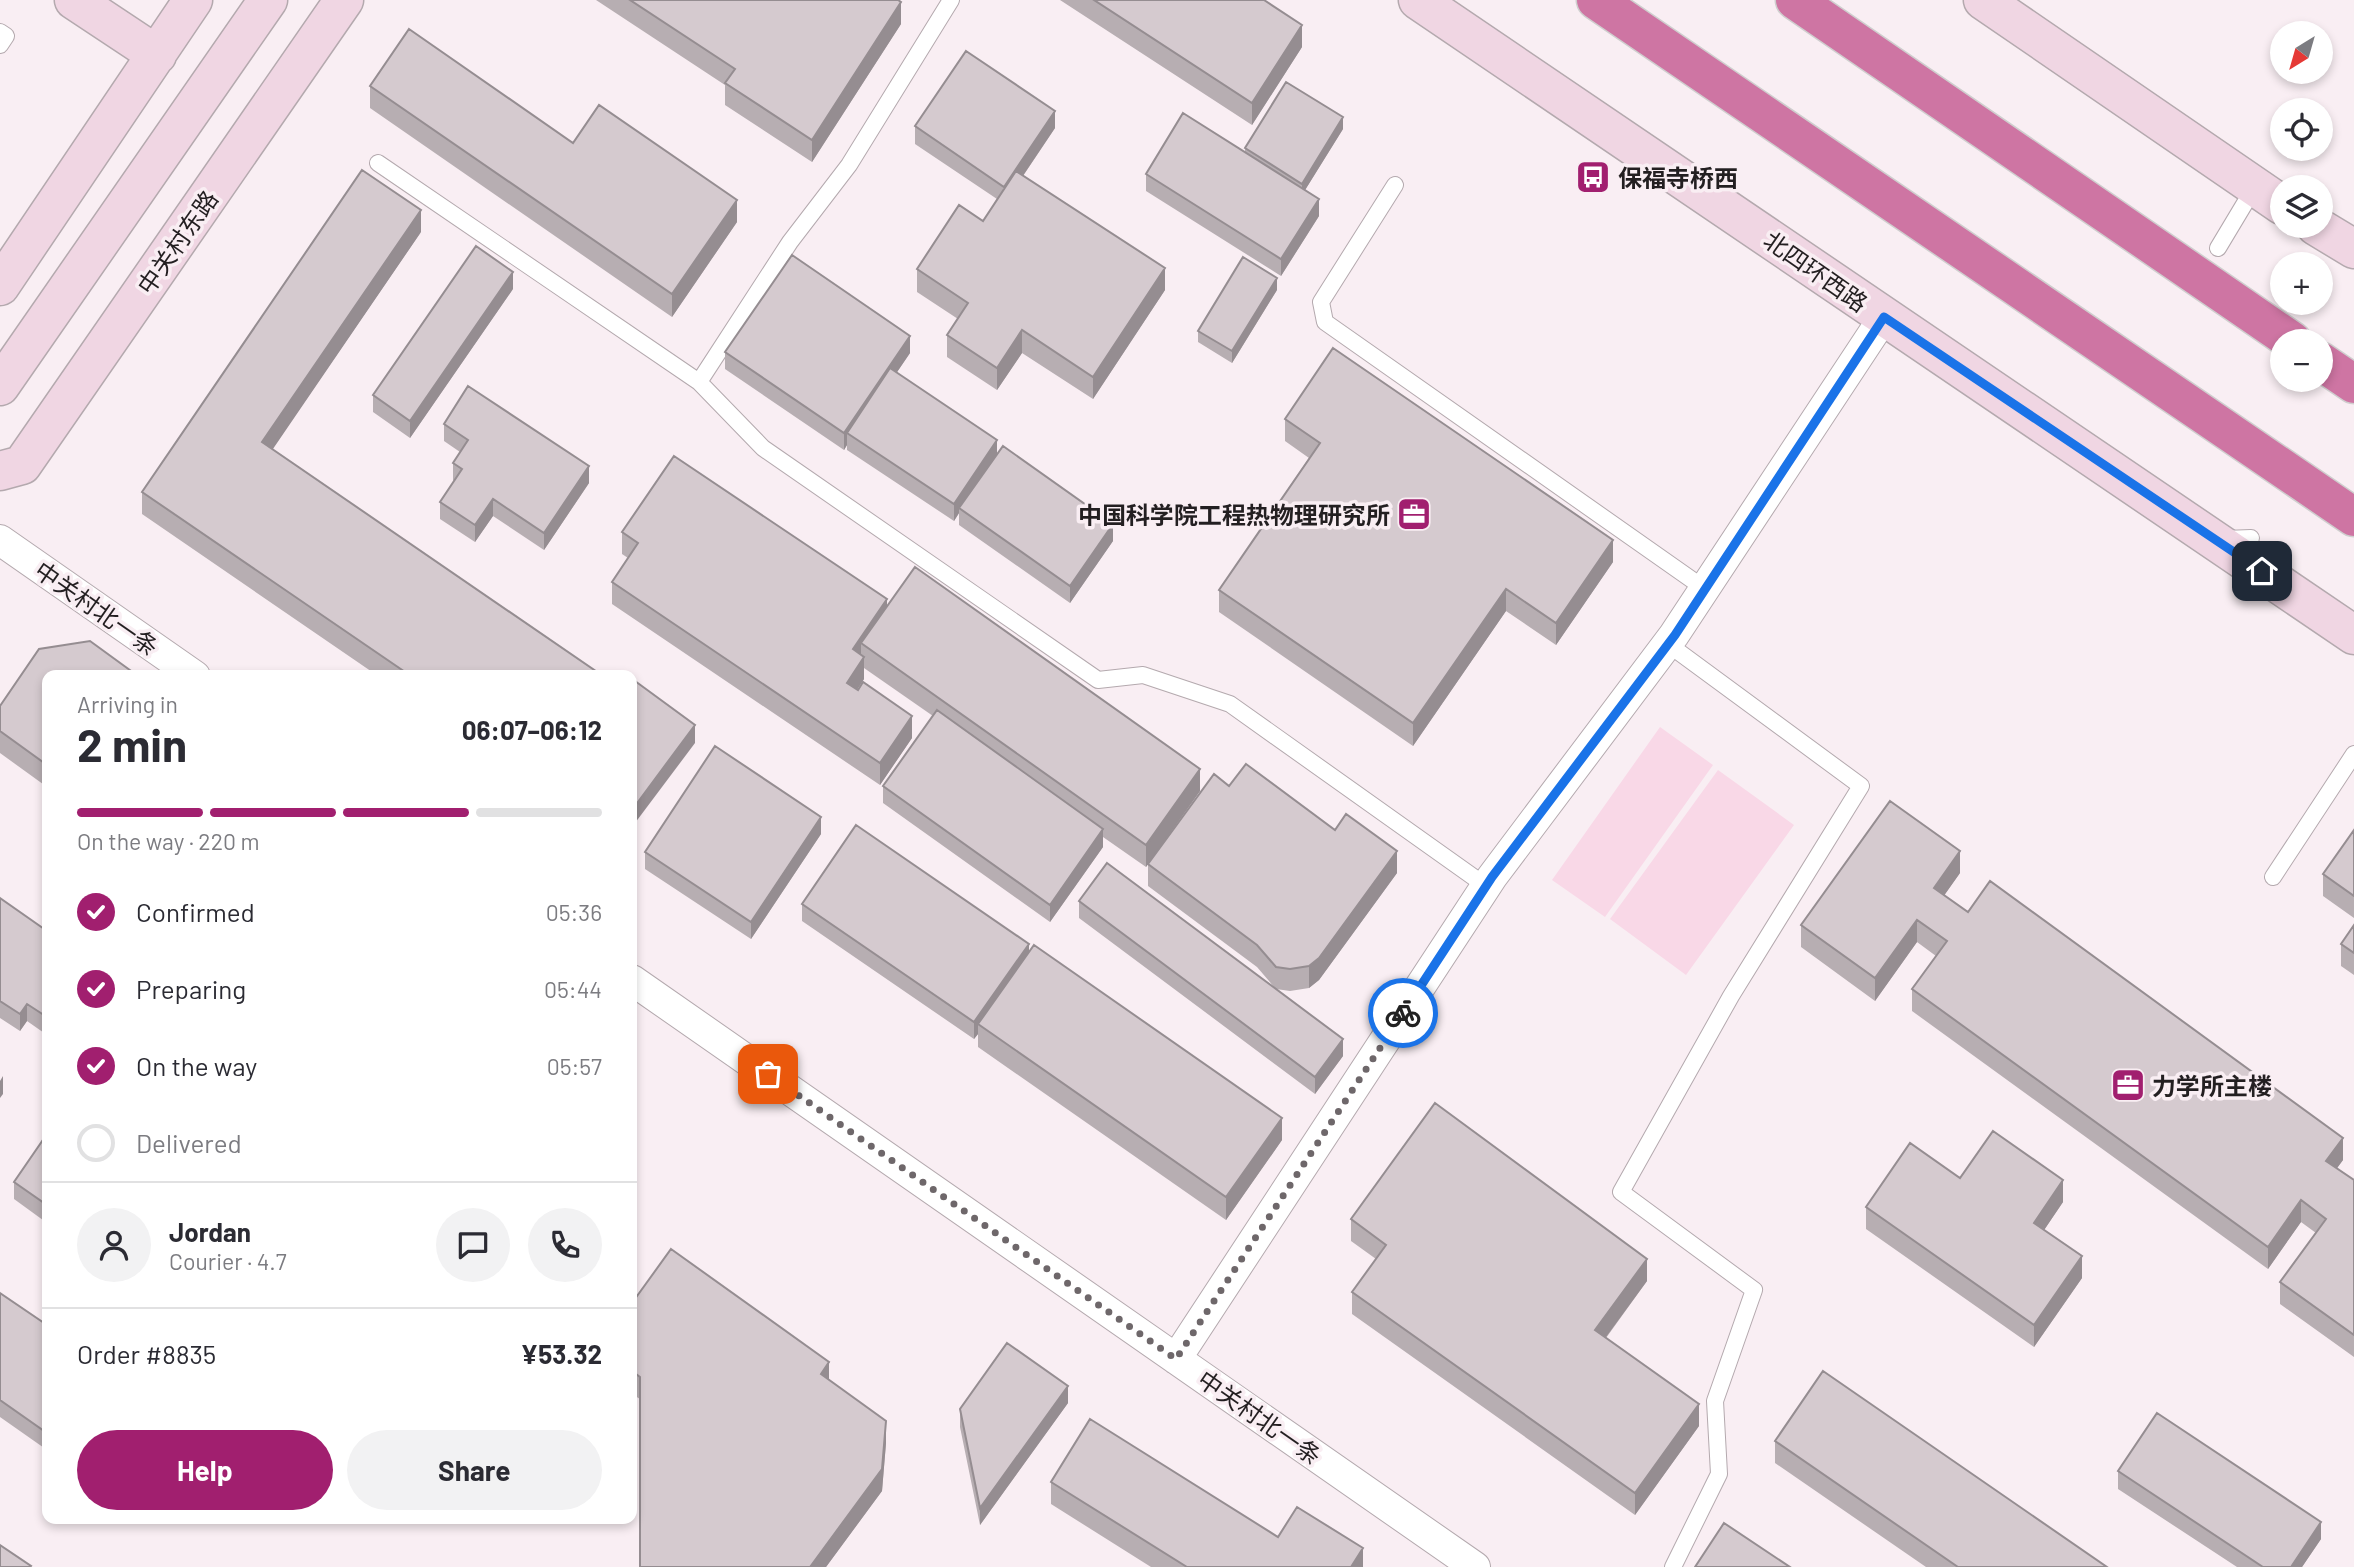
<!DOCTYPE html>
<html lang="en">
<head>
<meta charset="utf-8">
<style>
	:root { --surface:#fff; --page:#f2f2f3; --text:#2b2b33; --muted:#7c7c81; --line:#e1e1e2; --accent:#a11f6f }
	body { margin:0; font-family:Barlow,"Noto Sans SC",sans-serif; background:var(--page); color:var(--text); height:100vh; display:flex; flex-direction:column; font-size:26px; white-space:nowrap }
	* { box-sizing:border-box; margin:0 }
	p { font-size:23px; color:var(--muted) }
	.icon { flex:none; width:38px; height:38px; fill:none; stroke:currentColor; stroke-width:2; stroke-linecap:round; stroke-linejoin:round }
	.map { position:relative; flex:1; overflow:hidden }
	.side { position:absolute; left:42px; top:670px; width:595px; height:854px; display:flex; flex-direction:column; background:var(--surface); border-radius:14px; box-shadow:0 4px 10px #0003 }
	.side>* { flex:none }
	.needle { width:46px; rotate:217deg }
	.tools { position:absolute; left:2270px; top:21px; display:grid; gap:14px }
	.tools a { display:grid; place-items:center; width:63px; height:63px; border-radius:50%; background:var(--surface); box-shadow:0 4px 10px #0003; font-size:35px }
	.pin { position:absolute; display:grid; place-items:center; width:60px; height:60px; color:#fff; margin:-30px; border-radius:14px; box-shadow:0 4px 10px #0006 }
	.courier { position:absolute; display:grid; place-items:center; width:70px; height:70px; margin:-35px; border:5px solid #1a73e8; border-radius:50%; background:#fff; color:#222; box-shadow:0 2px 9px #0007 }
	.summary em { font-style:normal; font-weight:700 }
	.summary div { display:flex; flex-direction:column-reverse }
	.summary { display:flex; align-items:center; justify-content:space-between; height:119px; padding:0 35px }
	h1 { font-size:46px; font-weight:700; line-height:52px }
	.bar { display:grid; grid-template-columns:repeat(4,1fr); gap:10px 7px; align-content:center; height:84px; padding:0 35px }
	.bar i { height:9px; border-radius:5px; background:var(--line) }
	.bar .current { background:var(--accent) }
	.bar p { grid-column:span 4 }
	.line { display:flex; align-items:center; gap:18px; padding:0 35px; border-top:2px solid var(--line) }
	.line div { flex:1 }
	.round { display:grid; place-items:center; flex:none; width:74px; height:74px; border-radius:37px; background:var(--page) }
	ol { padding:0 35px; list-style:none }
	li { display:flex; align-items:center; gap:21px; height:77px }
	li p { margin-inline-start:auto }
	li .icon { padding:7px; border-radius:50%; background:var(--accent); color:#fff; stroke-width:4 }
	li:last-child { color:var(--muted) }
	li i { width:38px; height:38px; border:4px solid var(--line); border-radius:50% }
	.action { display:flex; gap:14px; margin-top:auto; padding:14px 35px }
	.action a { flex:1; height:80px; border-radius:42px; background:var(--accent); color:#fff; font-size:28px; font-weight:700; line-height:80px; text-align:center }
	.action a+a { background:var(--page); color:var(--text) }
	.map>svg:first-child { display:block }
	.green { fill:#f9d8e7 }
	.lines { fill:none; stroke-linecap:round; stroke-linejoin:round }
	.lane-casing { stroke:#b4a9ae; stroke-width:18 }
	.street-casing { stroke:#b4a9ae; stroke-width:32 }
	.secondary-casing { stroke:#b4a9ae; stroke-width:41 }
	.highway-casing { stroke:#cfcece; stroke-width:41 }
	.lane { stroke:#fff; stroke-width:16 }
	.street { stroke:#fff; stroke-width:30 }
	.secondary { stroke:#f0d6e3; stroke-width:38 }
	.highway { stroke:#ce75a3; stroke-width:38 }
	.wall { fill:#b7aeb2 }
	.shaded-wall { fill:#958d91 }
	.building { fill:#d5cacf; stroke:#958d91; stroke-width:2 }
	.done { stroke:#6e676a; stroke-width:7; stroke-dasharray:0 12.6 }
	.route { stroke:#1a73e8; stroke-width:9 }
	.labels { text-anchor:middle; dominant-baseline:central; stroke-width:7; stroke-linejoin:round; paint-order:stroke }
	.poi-label { font-size:24px; font-weight:bold; fill:#231f21; stroke:#f9eef3; text-anchor:start }
	.street-label { font-size:24px; fill:#231f21; stroke:#f9eef3 }
</style>
</head>
<body>
<div class="map">
<svg width="2354" height="1567" viewBox="0 0 2354 1567">
	<rect width="100%" height="100%" fill="#f9eef3"/>
	<!-- green -->
	<path class="green" d="M1660 727 1713 765 1605 917 1552 880Z
		M1718 770 1794 825 1686 975 1610 919Z"/>
	<g class="lines">
		<!-- lane casing -->
		<g class="lane-casing">
			<path id="lane" d="M0 32 6 36 0 45
				M378 163 699 382 790 242 849 165 951 0
				M1395 185 1321 302 1325 322 1705 589
				M2218 248 2254 188
				M699 382 763 448 1098 680 1143 675 1230 704 1486 886
				M2225 539 2251 538
				M1668 644 1861 786 1731 996 1621 1192 1754 1290 1715 1401 1719 1474 1673 1567
				M2273 877 2354 754"/>
		</g>
		<!-- street casing -->
		<g class="street-casing">
			<path id="street" d="M0 540 195 676
				M632 980 1475 1567
				M1176 1359 1492 877 1674 635 1884 317"/>
		</g>
		<!-- secondary casing -->
		<g class="secondary-casing">
			<path id="secondary" d="M74 0 157 55
				M1418 0 2354 635
				M1983 0 2282 205
				M2316 226 2354 249
				M0 286 193 0
				M0 386 268 0
				M0 471 22 465 344 0"/>
		</g>
		<!-- highway casing -->
		<g class="highway-casing">
			<path id="highway" d="M1596 0 2354 517
				M1795 0 2292 341
				M2320 361 2354 384"/>
		</g>
		<!-- lane -->
		<use href="#lane" class="lane"/>
		<!-- street -->
		<use href="#street" class="street"/>
		<!-- secondary -->
		<use href="#secondary" class="secondary"/>
		<!-- highway -->
		<use href="#highway" class="highway"/>
	</g>
	<!-- wall -->
	<path class="wall" d="M596 0H898L901 24 812 162 725 105V85Z
		M1060 0H1264L1302 47 1252 125Z
		M370 86 737 222 672 317 370 108Z
		M915 126 1055 128 1023 176 1165 290 1093 399 1022 353 997 390 947 357V335L958 319 917 292V269L983 221 997 199 915 144Z
		M1343 129 1305 190 1319 216 1281 276 1146 191V174L1245 152V148Z
		M421 232 272 449 603 676H378L142 514V492Z
		M513 289 410 438 373 412V395Z
		M1277 290 1232 363 1198 342V331Z
		M725 352 910 353 897 372 997 454 1113 541 1070 603 959 525V513L954 521 847 450V445L844 450 725 369Z
		M1285 419 1613 562 1556 645 1506 611 1413 746 1219 612V590L1309 458 1285 441Z
		M444 424 589 483 544 550 493 516 475 542 440 519V502L454 481 453 480V463L460 452 444 441Z
		M622 532 887 606 1200 791 1146 867 1103 837V847L1050 922 883 803V786L933 716 864 668V679L857 690 912 738 880 785 612 604V582L628 558 622 554Z
		M47 676V787L0 753V706Z
		M1229 786 1335 830 1397 873 1319 980 1309 988 1290 991 1276 989 1343 1056 1315 1094 1079 918V901L1275 988 1257 967 1148 886V864Z
		M2354 830V918L2323 896V874Z
		M821 834 751 939 645 869V852Z
		M1960 873 1944 895 1968 912 2343 1160 2337 1168 2354 1180V1357L2280 1304V1282L2316 1233 2301 1222 2268 1269 1912 1011V989L1936 956 1917 942 1875 1001 1801 947V925Z
		M0 898 47 931V1035L27 1021 20 1031 0 1018Z
		M802 904 1029 953 1282 1140 1226 1220 978 1047V1034L974 1039 802 921Z
		M2354 925V975L2341 966V944Z
		M47 1134V1223L14 1199V1182Z
		M1960 1178 2063 1202 2044 1230 2082 1278 2034 1347 1866 1229V1207Z
		M1351 1219 1647 1281 1606 1338 1699 1426 1635 1515 1352 1314V1292L1376 1259 1351 1241Z
		M0 1293 47 1325V1450L0 1417Z
		M632 1303 829 1380 886 1443 882 1491 826 1567H640V1399L632 1394Z
		M1068 1403 980 1525 960 1427V1409Z
		M1775 1441 2107 1567H1926L1775 1463Z
		M2118 1471 2321 1539 2302 1567H2237L2118 1489Z
		M1051 1482 1278 1537 1363 1567H1151L1051 1504Z"/>
	<!-- shaded-wall -->
	<path class="shaded-wall" d="M901 2V24L812 162V140Z
		M1302 25V47L1252 125V103Z
		M1055 111V128L1004 204V187Z
		M1343 117V129L1302 195V184Z
		M1319 199V216L1281 276V259Z
		M737 200V222L672 317V294Z
		M421 210V232L262 465V442Z
		M1165 268V290L1093 399V377Z
		M513 272V289L410 438V421Z
		M1277 278V290L1232 363V351Z
		M1022 330V353L997 390V368Z
		M910 336V353L853 437 847 433V445L844 450V433Z
		M997 440V457L959 508V513L954 521V504Z
		M589 466V483L544 550V533Z
		M493 499V516L475 542V525Z
		M1113 524V541L1070 603V586Z
		M1613 540V562L1556 645V623Z
		M1506 589V611L1413 746V723Z
		M887 599V621L861 643V660L853 649Z
		M864 657V679L847 705V683Z
		M912 716V738L880 785V763Z
		M695 725V743L632 827V810Z
		M1200 769V791L1146 867V845Z
		M821 817V834L751 939V922Z
		M1103 829V847L1050 922V905Z
		M1397 851V873L1319 980 1309 988V966Z
		M1960 851V873L1934 910V888Z
		M1917 920V942L1875 1001V978Z
		M1029 944V961L978 1024V1034L974 1039V1022Z
		M27 1004V1021L20 1031V1014Z
		M1343 1039V1056L1315 1094V1077Z
		M3 1076V1094L0 1098V1081Z
		M1282 1118V1140L1226 1220V1197Z
		M2343 1138V1160L2326 1183V1161Z
		M2063 1180V1202L2034 1245V1223Z
		M2301 1200V1222L2268 1269V1247Z
		M2082 1256V1278L2034 1347V1325Z
		M1647 1259V1281L1595 1352V1330Z
		M829 1362V1384L821 1374Z
		M1068 1386V1403L980 1525V1508Z
		M1699 1404V1426L1635 1515V1493Z
		M886 1421V1443L882 1491 826 1567H810Z
		M2321 1522V1539L2302 1567H2291Z
		M1363 1548V1567H1351Z"/>
	<!-- building -->
	<path class="building" d="M630 0H898L901 2 812 140 725 83 735 69Z
		M1094 0H1264L1302 25 1252 103Z
		M409 29 573 143 599 105 737 200 672 294 370 86Z
		M966 51 1055 111 1004 187 915 126Z
		M1286 82 1343 117 1302 184 1245 148Z
		M1183 113 1319 199 1281 259 1146 174Z
		M362 170 421 210 262 442 603 676H411L142 492Z
		M1016 171 1165 268 1093 377 1022 330 997 368 947 335 968 303 917 269 959 205 983 221Z
		M476 246 513 272 410 421 373 395Z
		M792 255 910 336 844 433 725 352Z
		M1243 257 1277 278 1232 351 1198 331Z
		M1333 348 1613 540 1556 623 1506 589 1413 723 1219 590 1320 443 1285 419Z
		M890 368 997 440 954 504 847 433Z
		M468 386 589 466 544 533 493 499 475 525 440 502 462 469 453 463 468 440 444 424Z
		M1003 446 1113 524 1070 586 959 508Z
		M674 456 887 599 853 649 864 657 847 683 858 690 863 682 912 716 880 763 612 582 638 543 622 532Z
		M915 567 1200 769 1146 845 861 643Z
		M90 641 138 676H47V765L0 731V706L39 649Z
		M635 681 695 725 632 810V685Z
		M937 710 1103 829 1050 905 883 786Z
		M715 746 821 817 751 922 645 852Z
		M1246 764 1335 830 1346 814 1397 851 1319 958 1309 966 1290 969 1276 967 1257 945 1148 864 1214 774 1229 786Z
		M1890 801 1960 851 1934 888 1968 912 1990 881 2343 1138 2326 1161 2354 1180V1335L2280 1282 2326 1219 2301 1200 2268 1247 1912 989 1947 941 1917 920 1875 978 1801 925Z
		M856 825 1029 944 974 1022 802 904Z
		M2354 830V896L2323 874Z
		M1107 863 1343 1039 1315 1077 1079 901Z
		M0 898 47 931V1017L27 1004 20 1014 0 1001Z
		M2354 925V953L2341 944Z
		M1034 945 1282 1118 1226 1197 978 1024Z
		M1435 1103 1647 1259 1595 1330 1699 1404 1635 1493 1352 1292 1386 1245 1351 1219Z
		M1993 1131 2063 1180 2034 1223 2082 1256 2034 1325 1866 1207 1910 1143 1960 1178Z
		M47 1134V1205L14 1182Z
		M671 1249 829 1362 821 1374 886 1421 882 1469 810 1567H640V1377L632 1371V1303Z
		M0 1293 47 1325V1433L0 1400Z
		M1007 1343 1068 1386 980 1508 960 1409Z
		M1823 1371 2107 1567H1958L1775 1441Z
		M2157 1413 2321 1522 2291 1567H2263L2118 1471Z
		M1090 1419 1278 1537 1297 1507 1363 1548 1351 1567H1187L1051 1482Z
		M1724 1523 1790 1567H1695Z
		M0 1545 31 1566 30 1567H0Z"/>
	<g class="lines">
		<!-- done -->
		<path class="done" d="M768 1074 1176 1359 1403 1013"/>
		<!-- route -->
		<path class="route" d="M1403 1013 1492 877 1675 635 1884 317 2262 571"/>
	</g>
	<!-- icons -->
	<defs>
		<g id="bus-square" transform="scale(1.75)"><rect x="-9" y="-9" width="18" height="18" rx="4" fill="#a11f6f" stroke="#f9eef3"/><path d="M-5-6H5V4H4V6H2V4H-2V6H-4V4H-5ZM-3.5-4V0h7V-4ZM-3.5 1.2v1.5H-2V1.2ZM2 1.2v1.5H3.5V1.2Z" fill="#fff"/></g>
		<g id="office-square" transform="scale(1.75)"><rect x="-9" y="-9" width="18" height="18" rx="4" fill="#a11f6f" stroke="#f9eef3"/><path d="M-6-3h4V-5.5h4V-3h4V5H-6ZM-1-4.5V-3h2v-1.5ZM-6 0V1H6V0Z" fill="#fff"/></g>
	</defs>
	<g fill-rule="evenodd">
		<use href="#bus-square" x="1593" y="177"/>
		<use href="#office-square" x="1414" y="514"/>
		<use href="#office-square" x="2128" y="1085"/>
	</g>
	<g class="labels">
		<!-- poi labels -->
		<g class="poi-label">
			<text x="1618" y="177">保福寺桥西</text>
			<text x="1390" y="514" text-anchor="end">中国科学院工程热物理研究所</text>
			<text x="2152" y="1085">力学所主楼</text>
		</g>
		<!-- street labels -->
		<g class="street-label">
			<text transform="translate(177 242) rotate(-55)">中关村东路</text>
			<text transform="translate(1816 271) rotate(35)">北四环西路</text>
			<text transform="translate(97 608) rotate(35)">中关村北一条</text>
			<text transform="translate(1260 1417) rotate(35)">中关村北一条</text>
		</g>
	</g>
</svg>
<div class="tools">
<a><svg class="needle" viewBox="-14 -14 28 28"><path d="M0-13l5 13h-10z" fill="#e53935"/><path d="M0 13l5-13h-10z" fill="#7c7c81"/></svg></a>
<a><svg class="icon" aria-label="locate" viewBox="0 0 24 24"><circle cx="12" cy="12" r="6"/><path d="M12 2v4M12 18v4M2 12h4M18 12h4"/></svg></a>
<a><svg class="icon" aria-label="layers" viewBox="0 0 24 24"><path d="M12 4l9 5-9 5-9-5zM3 14l9 5 9-5"/></svg></a>
<a>+</a>
<a>−</a>
</div>
<div class="pin" style="left:768px;top:1074px;background:#ea580c"><svg class="icon" aria-label="bag" viewBox="0 0 24 24"><path d="M5 8h14l-1 12H6zM9 8a3 3 0 0 1 6 0"/></svg></div>
<div class="pin" style="left:2262px;top:571px;background:#1f2937"><svg class="icon" aria-label="home" viewBox="0 0 24 24"><path d="M3 11l9-7 9 7M6 9v11h12V9"/></svg></div>
<div class="courier" style="left:1403px;top:1013px"><svg class="icon" aria-label="bike" viewBox="0 0 24 24"><circle cx="6" cy="16" r="4"/><circle cx="18" cy="16" r="4"/><path d="M6 16l4-8h5l3 8M10 8l3 8H6M13 5h3"/></svg></div>
<section class="side">
<div class="summary"><div><h1>2 min</h1><p>Arriving in</p></div><em>06:07–06:12</em></div>
<div class="bar"><i class="current"></i><i class="current"></i><i class="current"></i><i></i><p>On the way · 220 m</p></div>
<ol>
<li><svg class="icon" aria-label="check" viewBox="0 0 24 24"><path d="M5 12l5 5 9-10"/></svg>Confirmed<p>05:36</p></li>
<li><svg class="icon" aria-label="check" viewBox="0 0 24 24"><path d="M5 12l5 5 9-10"/></svg>Preparing<p>05:44</p></li>
<li><svg class="icon" aria-label="check" viewBox="0 0 24 24"><path d="M5 12l5 5 9-10"/></svg>On the way<p>05:57</p></li>
<li><i></i>Delivered</li>
</ol>
<div class="line" style="height:126px"><a class="round"><svg class="icon" aria-label="person" viewBox="0 0 24 24"><circle cx="12" cy="8" r="4"/><path d="M4 21q1-7 8-7t8 7"/></svg></a><div><b>Jordan</b><p>Courier · 4.7</p></div><a class="round"><svg class="icon" aria-label="chat" viewBox="0 0 24 24"><path d="M4 5h16v11H9l-5 4z"/></svg></a><a class="round"><svg class="icon" aria-label="phone" viewBox="0 0 24 24"><path d="M5 4h4l2 5-3 2q2 4 5 5l2-3 5 2v4C11 20 4 13 5 4z"/></svg></a></div>
<div class="line" style="height:91px"><div>Order #8835</div><b>¥53.32</b></div>
<div class="action"><a>Help</a><a>Share</a></div>
</section>
</div>
</body>
</html>
